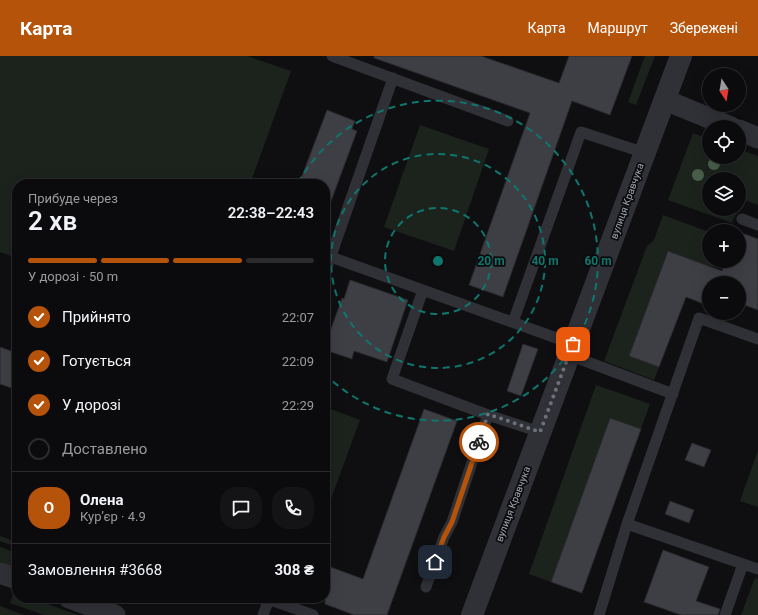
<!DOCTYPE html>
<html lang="uk">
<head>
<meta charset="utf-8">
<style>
	:root { --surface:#0b0b0d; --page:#141416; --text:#f1f3f6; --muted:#9a9b9d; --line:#2b2b2e; --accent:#b45309 }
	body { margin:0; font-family:Roboto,sans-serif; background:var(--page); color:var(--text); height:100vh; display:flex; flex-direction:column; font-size:15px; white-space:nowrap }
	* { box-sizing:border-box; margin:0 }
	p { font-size:13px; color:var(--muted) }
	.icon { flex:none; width:22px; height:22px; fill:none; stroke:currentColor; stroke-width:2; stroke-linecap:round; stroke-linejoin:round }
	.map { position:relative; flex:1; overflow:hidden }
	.side { position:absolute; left:12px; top:123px; width:318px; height:424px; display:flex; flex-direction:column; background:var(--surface); border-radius:16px; box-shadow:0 4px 16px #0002,0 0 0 1px var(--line) }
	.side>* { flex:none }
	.needle { width:26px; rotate:168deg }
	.fabs { position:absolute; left:702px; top:12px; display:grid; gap:8px }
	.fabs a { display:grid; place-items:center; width:44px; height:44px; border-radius:50%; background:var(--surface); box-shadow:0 4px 16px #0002,0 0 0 1px var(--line); font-size:20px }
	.pin { position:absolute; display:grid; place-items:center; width:34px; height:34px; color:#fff; margin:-17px; border-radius:8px; box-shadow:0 2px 6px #0006 }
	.courier { position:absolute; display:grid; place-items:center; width:40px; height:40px; margin:-20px; border:3px solid #b45309; border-radius:50%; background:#fff; color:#222; box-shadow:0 1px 5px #0007 }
	.head em { font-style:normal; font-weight:600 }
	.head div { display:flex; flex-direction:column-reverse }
	.head { display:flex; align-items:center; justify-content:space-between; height:68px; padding:0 16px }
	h1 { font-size:26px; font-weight:600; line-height:30px }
	.bar { display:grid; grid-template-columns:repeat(4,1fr); gap:6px 4px; align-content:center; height:48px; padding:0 16px }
	.bar i { height:5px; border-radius:3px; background:var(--line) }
	.bar .active { background:var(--accent) }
	.bar p { grid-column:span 4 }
	.line { display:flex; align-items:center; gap:10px; padding:0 16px; border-top:1px solid var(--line) }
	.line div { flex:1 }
	.round { display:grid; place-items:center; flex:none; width:42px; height:42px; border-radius:16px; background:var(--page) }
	ol { padding:0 16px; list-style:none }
	li { display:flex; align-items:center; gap:12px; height:44px }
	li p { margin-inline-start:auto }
	li .icon { padding:4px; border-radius:50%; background:var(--accent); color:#fff; stroke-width:4 }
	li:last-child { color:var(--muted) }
	li i { width:22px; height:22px; border:2px solid var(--line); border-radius:50% }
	header { display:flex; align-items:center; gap:24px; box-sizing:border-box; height:56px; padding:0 20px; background:var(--accent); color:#fff }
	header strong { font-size:19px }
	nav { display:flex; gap:22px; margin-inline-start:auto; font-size:14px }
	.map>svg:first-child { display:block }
	.green { fill:#1c231d }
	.building { fill:#3e3f44; stroke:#29292d }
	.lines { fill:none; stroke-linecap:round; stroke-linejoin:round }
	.service { stroke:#303136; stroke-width:11 }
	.minor { stroke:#303136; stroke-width:21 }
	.tertiary { stroke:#303136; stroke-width:22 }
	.tree { fill:#485e4a }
	.done { stroke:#6d717a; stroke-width:4; stroke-dasharray:0 7.2 }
	.route { stroke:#b45309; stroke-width:5 }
	.ring { fill:none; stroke:#0f766e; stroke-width:2; stroke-dasharray:7 5 }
	.labels { text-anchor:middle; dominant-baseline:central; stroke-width:3.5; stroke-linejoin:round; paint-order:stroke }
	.street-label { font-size:10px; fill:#a0a6b2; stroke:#0b0b0c }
	.centre { fill:#0f766e; stroke:#0b0b0c; stroke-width:2 }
	.ring-label { font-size:12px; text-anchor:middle; font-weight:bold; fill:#0f766e; stroke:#0b0b0c; stroke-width:3.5; stroke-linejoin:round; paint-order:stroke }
</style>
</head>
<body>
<header>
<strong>Карта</strong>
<nav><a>Карта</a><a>Маршрут</a><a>Збережені</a></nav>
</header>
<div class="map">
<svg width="758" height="559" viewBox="0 0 758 559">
	<rect width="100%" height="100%" fill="#0f0f11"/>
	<!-- green -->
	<path class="green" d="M0 0H247L291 15 250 128H17V202L0 196Z
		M645 0H655L636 49 628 46Z
		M420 69 489 93 454 195 384 171Z
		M693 77 709 83V101H739V93L758 100V149L742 143 739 149V123H709V153H738L732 167 668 144Z
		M663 159 709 176V205H714L712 212 669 195 659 311 654 324 604 305 647 190 654 184Z
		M596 329 650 348 641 373 610 362 551 526 529 518Z
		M325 351 360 364 331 443 325 441Z
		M758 394V451L740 445Z
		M0 480 17 486V491L0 485Z
		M0 491 17 497V513L0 507Z
		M755 522 758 523V559H741Z
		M14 536 17 537V542H31L78 559H44L10 547Z
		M0 550 24 559H0Z"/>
	<!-- building -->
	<path class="building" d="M374 0H481L559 27 569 0H632L610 59 572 45 503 241 469 229 530 57 374 2Z
		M327 54 355 65 352 73 357 75 327 156H325V128H299Z
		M739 176 758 183V254L739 247V227H709V250L686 241 659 311 629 300 668 195 722 215 726 205H739Z
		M350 224 408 244 387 306 354 295 352 303 325 294V290L342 242 344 243Z
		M523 288 538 293 521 340 507 335Z
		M0 291 17 297V334L0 328Z
		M424 353 457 365 387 559H354L325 548V509L363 523Z
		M610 362 641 373 582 537 551 526Z
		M692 387 711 394 704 411 685 404Z
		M670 445 694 454 689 467 665 458Z
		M663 494 709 511 696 545 720 553 718 559H681L644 546Z"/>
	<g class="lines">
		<!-- service -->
		<path class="service" d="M332 0 508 65
			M742 163 758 169
			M331 201 573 288
			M325 217 393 22
			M423 234 392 323 488 359 540 376
			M513 266 581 76 645 97
			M569 299 673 338
			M743 508 627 468 699 262 758 283
			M426 531 444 481 452 466 488 359
			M265 542 313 559
			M263 559 269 543
			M599 559 627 468
			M725 559 743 508 758 513"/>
		<!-- minor -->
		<path class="minor" d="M665 44 731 71
			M739 74 758 82
			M0 517 17 523
			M69 542 115 559"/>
		<!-- tertiary -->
		<path class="tertiary" d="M472 559 681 0"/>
	</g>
	<!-- trees -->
	<g class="tree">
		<circle cx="714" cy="108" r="6"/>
		<circle cx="698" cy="119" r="6"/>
	</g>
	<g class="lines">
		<!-- done -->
		<path class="done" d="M479 386 488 358 540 376 573 288"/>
		<!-- route -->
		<path class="route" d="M435 506 444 481 452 466 479 386"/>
	</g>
	<!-- distance rings -->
	<g class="ring">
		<circle cx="438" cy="205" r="53"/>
		<circle cx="438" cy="205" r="107"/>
		<path d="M298 127A160 160 0 1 1 326 319"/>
	</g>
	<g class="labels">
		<!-- street labels -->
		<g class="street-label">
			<text transform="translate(627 145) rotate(-70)">вулиця Кравчука</text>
			<text transform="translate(513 448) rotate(-69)">вулиця Кравчука</text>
		</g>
	</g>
	<circle cx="438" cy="205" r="6" class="centre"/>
	<g class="ring-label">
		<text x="491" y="209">20 m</text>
		<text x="545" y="209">40 m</text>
		<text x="598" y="209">60 m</text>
	</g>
</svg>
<div class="fabs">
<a><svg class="needle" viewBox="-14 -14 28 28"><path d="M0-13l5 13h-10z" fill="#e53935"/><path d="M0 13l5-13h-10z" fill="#9a9b9d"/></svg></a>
<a><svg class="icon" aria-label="locate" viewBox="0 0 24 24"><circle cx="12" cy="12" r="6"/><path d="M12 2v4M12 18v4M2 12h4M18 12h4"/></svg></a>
<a><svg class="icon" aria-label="layers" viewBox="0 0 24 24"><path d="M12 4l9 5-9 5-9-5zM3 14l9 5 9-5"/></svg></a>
<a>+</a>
<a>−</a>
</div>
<div class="pin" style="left:573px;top:288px;background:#ea580c"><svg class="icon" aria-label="bag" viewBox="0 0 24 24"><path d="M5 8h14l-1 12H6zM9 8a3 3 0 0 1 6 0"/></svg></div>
<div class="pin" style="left:435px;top:506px;background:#1f2937"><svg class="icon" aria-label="home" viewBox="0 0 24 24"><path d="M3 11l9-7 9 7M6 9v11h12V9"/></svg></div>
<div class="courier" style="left:479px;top:386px"><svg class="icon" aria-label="bike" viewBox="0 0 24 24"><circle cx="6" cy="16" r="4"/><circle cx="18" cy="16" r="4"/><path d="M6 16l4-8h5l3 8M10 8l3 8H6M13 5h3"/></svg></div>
<section class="side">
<div class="head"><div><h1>2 хв</h1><p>Прибуде через</p></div><em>22:38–22:43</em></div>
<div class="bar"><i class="active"></i><i class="active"></i><i class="active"></i><i></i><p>У дорозі · 50 m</p></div>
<ol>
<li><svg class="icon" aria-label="check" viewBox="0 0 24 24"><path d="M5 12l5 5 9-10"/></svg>Прийнято<p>22:07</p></li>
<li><svg class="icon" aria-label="check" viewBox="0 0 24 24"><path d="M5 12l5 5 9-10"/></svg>Готується<p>22:09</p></li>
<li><svg class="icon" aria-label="check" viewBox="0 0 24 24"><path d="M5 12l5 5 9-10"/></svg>У дорозі<p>22:29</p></li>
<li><i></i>Доставлено</li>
</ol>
<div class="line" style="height:72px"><b class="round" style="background:var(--accent);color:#fff">О</b><div><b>Олена</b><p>Кур’єр · 4.9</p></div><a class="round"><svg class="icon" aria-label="chat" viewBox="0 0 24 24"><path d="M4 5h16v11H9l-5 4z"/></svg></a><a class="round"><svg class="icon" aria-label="phone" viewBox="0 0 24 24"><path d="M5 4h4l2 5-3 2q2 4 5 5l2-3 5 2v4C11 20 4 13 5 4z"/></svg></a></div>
<div class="line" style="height:52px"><div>Замовлення #3668</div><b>308 ₴</b></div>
</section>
</div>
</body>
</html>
